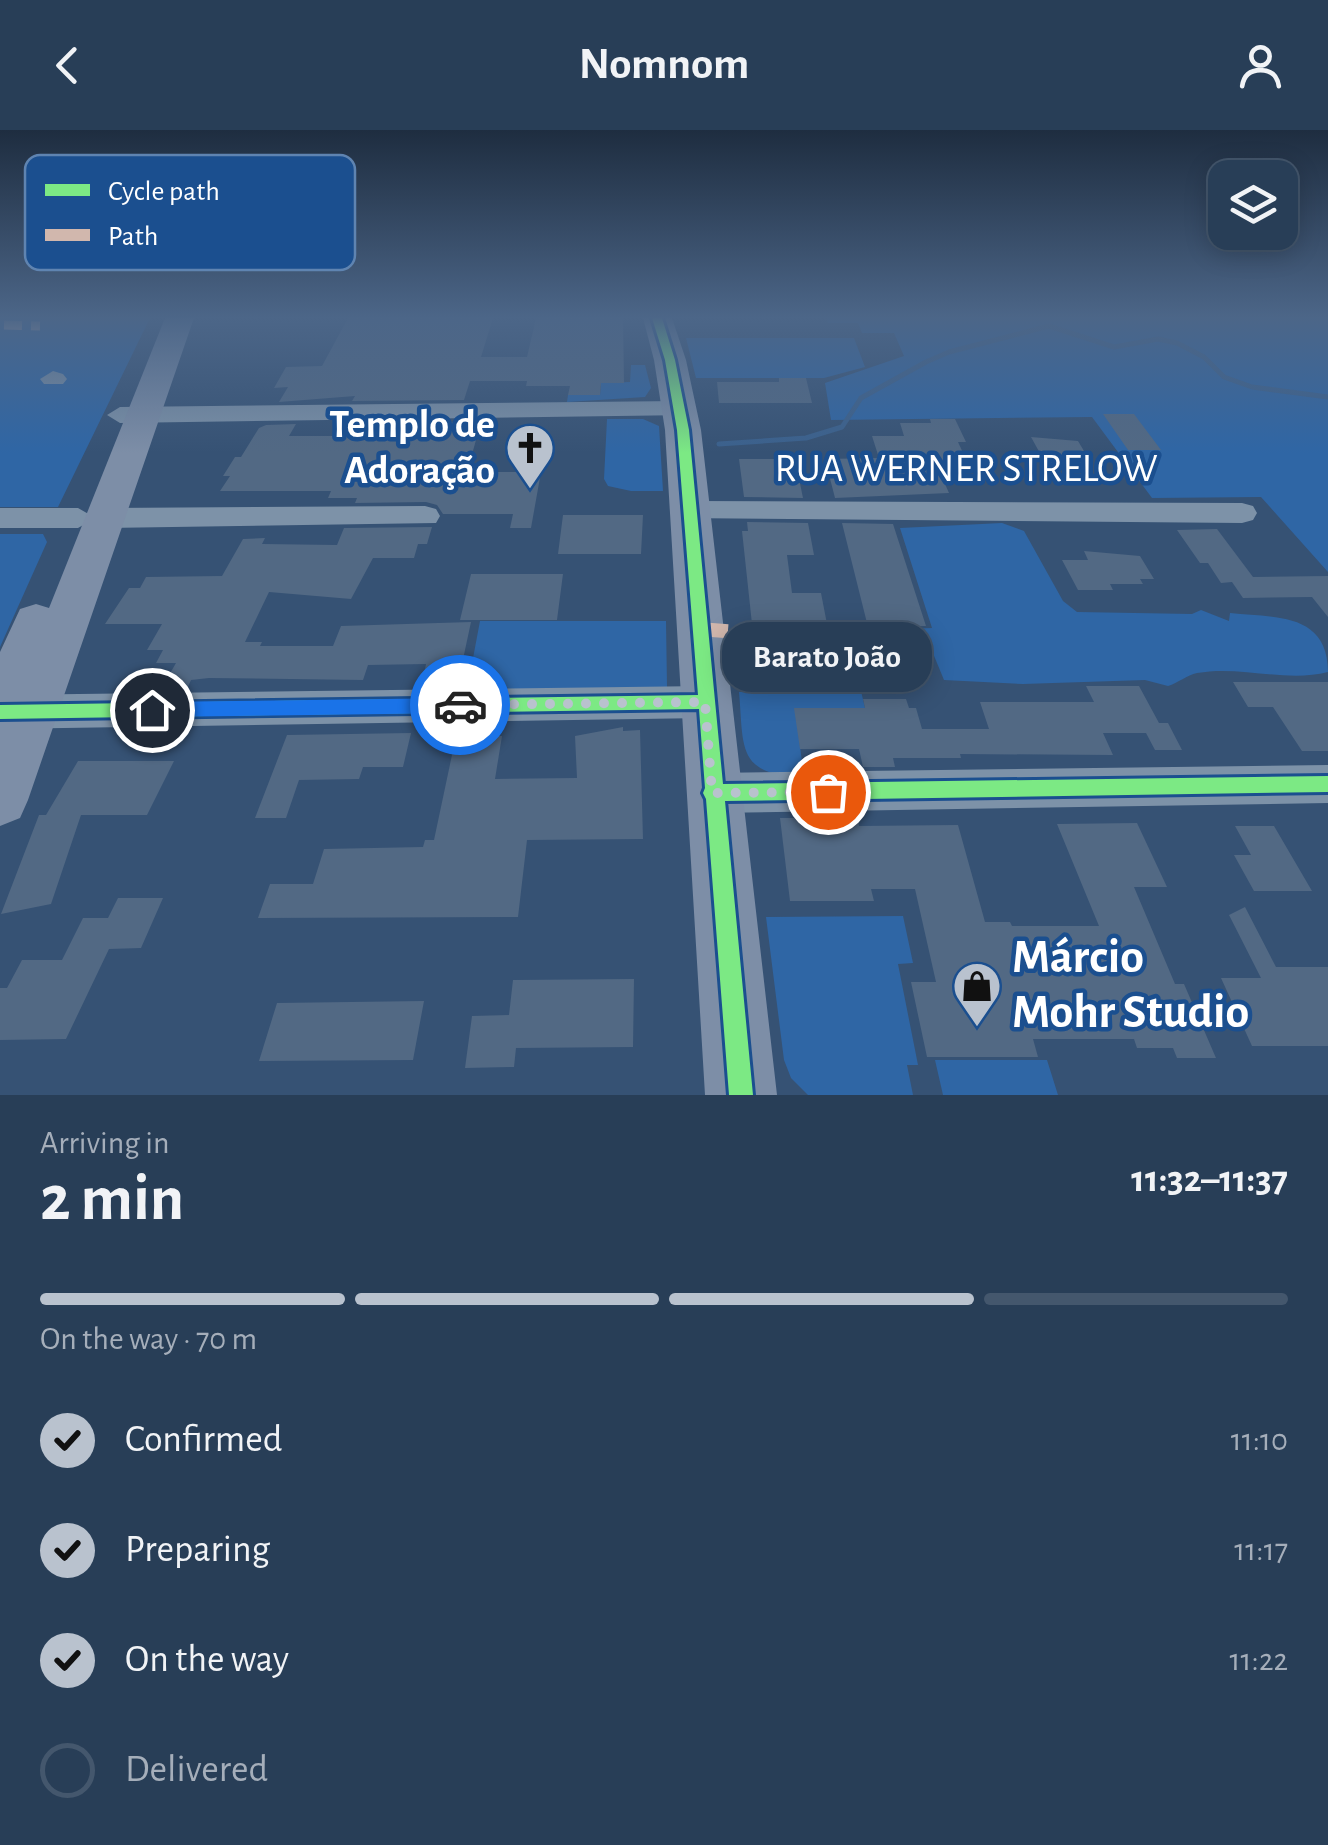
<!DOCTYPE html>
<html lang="en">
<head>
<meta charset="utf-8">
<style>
	:root { --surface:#283e57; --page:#30455d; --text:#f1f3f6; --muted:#a5aeba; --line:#44576d; --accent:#b9c2ce }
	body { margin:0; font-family:"Alegreya Sans",sans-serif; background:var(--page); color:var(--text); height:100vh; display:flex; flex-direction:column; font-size:38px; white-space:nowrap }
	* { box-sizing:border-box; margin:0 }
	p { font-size:32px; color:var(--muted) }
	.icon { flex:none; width:55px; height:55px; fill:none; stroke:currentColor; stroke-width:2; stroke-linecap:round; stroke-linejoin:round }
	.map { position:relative; height:965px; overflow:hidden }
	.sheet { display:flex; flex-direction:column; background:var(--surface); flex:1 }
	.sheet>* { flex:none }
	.buttons { position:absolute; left:1208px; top:30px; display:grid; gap:20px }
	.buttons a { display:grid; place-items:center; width:90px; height:90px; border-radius:20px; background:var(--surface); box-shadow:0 5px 25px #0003,0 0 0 2px var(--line); font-size:50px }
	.pin { position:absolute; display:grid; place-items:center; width:85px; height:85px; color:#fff; margin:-42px; border:5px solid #fff; border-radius:50%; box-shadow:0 2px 10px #0007 }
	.courier { position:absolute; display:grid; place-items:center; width:100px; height:100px; margin:-50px; border:8px solid #1a73e8; border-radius:50%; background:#fff; color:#222; box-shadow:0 2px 12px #0007 }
	.bubble { position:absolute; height:70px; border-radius:30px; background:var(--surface); box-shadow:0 5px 25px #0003,0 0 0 2px var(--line); font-size:32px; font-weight:700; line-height:70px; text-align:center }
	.head em { font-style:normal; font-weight:700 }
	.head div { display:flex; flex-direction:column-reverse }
	.head { display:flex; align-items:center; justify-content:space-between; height:170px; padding:0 40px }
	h1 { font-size:65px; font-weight:700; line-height:75px }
	.bar { display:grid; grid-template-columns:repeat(4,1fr); gap:15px 10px; align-content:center; height:120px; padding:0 40px }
	.bar i { height:12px; border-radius:8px; background:var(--line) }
	.bar .current { background:var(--accent) }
	.bar p { grid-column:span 4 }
	ol { padding:0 40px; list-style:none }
	li { display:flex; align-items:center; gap:30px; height:110px }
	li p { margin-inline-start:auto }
	li .icon { padding:10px; border-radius:50%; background:var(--accent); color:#111; stroke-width:4 }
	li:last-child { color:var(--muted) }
	li i { width:55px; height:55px; border:5px solid var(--line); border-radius:50% }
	header { display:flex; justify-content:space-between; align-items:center; height:130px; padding:0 40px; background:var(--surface); font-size:45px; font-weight:700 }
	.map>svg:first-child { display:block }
	.green { fill:#2f66a5 }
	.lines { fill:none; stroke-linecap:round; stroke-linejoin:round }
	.stream { stroke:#3b618d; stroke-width:5 }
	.building { fill:#526984 }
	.minor { fill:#7d92a8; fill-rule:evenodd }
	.major { fill:#7d8ea7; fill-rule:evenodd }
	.quiet-far1 { stroke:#d1b7ad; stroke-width:9; stroke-dasharray:18 9; stroke-linecap:butt }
	.quiet { stroke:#d1b7ad; stroke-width:14; stroke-dasharray:29 14; stroke-linecap:butt }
	.cycleway-casing { stroke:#1b4f8f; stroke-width:6 }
	.cycleway { fill:#7ce984; fill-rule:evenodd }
	.route { fill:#1a73e8 }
	.done { stroke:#b9c2ce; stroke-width:10; stroke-dasharray:0 18 }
	.labels { text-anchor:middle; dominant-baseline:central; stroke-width:9; stroke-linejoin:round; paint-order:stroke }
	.poi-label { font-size:40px; font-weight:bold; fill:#fff; stroke:#1b4f8f; text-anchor:end }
	.street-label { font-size:40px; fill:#fff; stroke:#1b4f8f }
	.near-poi-label { font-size:48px; font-weight:bold; fill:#fff; stroke:#1b4f8f; text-anchor:start }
	.key { fill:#1b4f8f; stroke:#5f84b1; stroke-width:2.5 }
	.key-label { font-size:28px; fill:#fff }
</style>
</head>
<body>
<header><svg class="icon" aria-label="back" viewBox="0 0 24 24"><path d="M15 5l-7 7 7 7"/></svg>Nomnom<svg class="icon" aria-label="person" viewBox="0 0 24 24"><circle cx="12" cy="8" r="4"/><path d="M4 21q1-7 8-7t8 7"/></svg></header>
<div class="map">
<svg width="1328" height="965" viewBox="0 0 1328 965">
	<rect width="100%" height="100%" fill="#365274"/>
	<!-- green -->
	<path class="green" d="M0 188H150L58 377H0Z
		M826 188H1328V442L1261 367 1152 368 1092 287 831 290 825 253 904 226 894 203H862L858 193H828Z
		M686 208H854L865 237 824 248H696Z
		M631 235H645L651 258 645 267 567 272 568 265H600L601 253 630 252Z
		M607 289H643L659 296 663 361H631L608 356 604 349Z
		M1002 393 1024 401 1063 471 1077 482 1192 484 1201 480 1229 491 1230 483C1272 488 1328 481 1328 542 1286 553 1240 535 1197 543 1187 545 1178 553 1168 556L1145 550 1023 554 944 550 930 516 904 499 932 498 900 398Z
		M0 404H43L47 412 0 517Z
		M480 491H666L667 557 467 560Z
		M861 561 865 578H795L804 647C736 645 744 618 739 562Z
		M903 786 913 833 898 834 918 935H907L913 965H808L791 948 784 930 766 787Z
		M935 930H1047L1058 965H943Z"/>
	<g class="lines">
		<!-- stream -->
		<path class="stream" d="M719 314 806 308 842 297 861 268 926 232 949 222 1049 196 1114 217 1158 209 1177 213 1204 227 1224 247 1252 257 1328 267"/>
	</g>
	<!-- building -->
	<path class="building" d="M348 188H493L481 227H527L536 188H623L624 253H601L600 265H568L570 256H526L527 251H470L464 270 352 271 355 266 279 272 288 257 274 258 286 237 322 236Z
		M779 248H806L812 273H719L717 252H779Z
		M1103 284H1134L1161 320H1128Z
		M930 289H955L966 312H958L970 338H938L949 363 835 368 825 329 879 328 872 306H904L900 293H931Z
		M457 292 456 296H461L459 303H478L467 342H541L531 398H510L513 384H443L437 375 426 372 355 373 357 368H328L331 361H220L230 346H223L235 327H241L259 298 266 295 296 294 289 306H335L341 294Z
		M1031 307 1078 311 1093 336H1047Z
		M739 329H795L803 368 744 367Z
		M563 385H643L641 424H558Z
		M747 392 808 393 814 425H787L792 463H821L827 494H752L742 401H748Z
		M842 393 893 394 926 496 868 497Z
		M432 397 427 414H418L414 428H373L351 469 269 462 245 512H262L260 516H333L341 496 471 492 462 534H452L449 548 423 549 426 534 368 535 363 550 209 548 191 550 187 559H161L176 533H156L163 520H147L162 494H105L129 458H140L146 447 222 446 243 409 265 408 262 414 337 415 344 398Z
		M1217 399 1253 447 1328 446V487L1312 467 1243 468 1232 452 1221 453 1208 433H1200L1177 400Z
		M1084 421 1140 426 1154 449H1140L1143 454H1110L1113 460H1078L1062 430H1088Z
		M471 444H563L557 490H460Z
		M1233 552H1328V621H1302L1273 577H1248Z
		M1086 556H1139L1159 593H1168L1182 620H1155L1146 603H1103L1113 625 960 624 961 628H893L895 637H863L859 619H800L794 578H865L863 569H906L909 578H916L922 599H989L980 572H1094Z
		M623 597V601L640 600 643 709 527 710 518 787 258 788 270 754H313L324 719 423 717 425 710H434L456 606H502L495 649 577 648 575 606Z
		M411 603 403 637H363L359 649 299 650 286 688H255L287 605Z
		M78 631H174L147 685H81L51 774 1 784 39 685H46Z
		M780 688H858L859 696 958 695 985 792H1010L1012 796H1099L1057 694 1137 693 1167 757H1134L1175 854H1184L1216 928H1177L1173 918H1137L1134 909H1033L1038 927H927L911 852H936L915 759H871L874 771H790Z
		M1235 696H1274L1312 761H1254L1234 725H1251Z
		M118 768H163L141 818 109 819 66 909 0 910V858H7L22 830H62L83 788H108Z
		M1245 777 1276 837H1328V916H1252L1221 848H1261L1229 785Z
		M634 849 633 917 516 918 514 937 465 938 472 886 509 885 513 850Z
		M424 871 413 930 259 931 277 873Z"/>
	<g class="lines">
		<!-- minor -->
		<path class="minor" d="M53 241 63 244 67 249 63 254H44L40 249Z
			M680 271 689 273 693 279 689 285 120 293 107 285 120 277Z
			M689 371 1242 373 1253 376 1257 383 1253 390 1242 393 678 388 674 381 678 374Z
			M425 376 436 379 440 386 436 393 106 398 92 390 78 398H0V378H78L92 386 106 378Z
			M705 556 719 561 724 572 719 583 705 588 0 599V565Z
			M1328 635V673L712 683 697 677 691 663 697 649 712 643Z"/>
		<!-- major -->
		<path class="major" d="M165 188H194L28 670 20 688 0 696V522L20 479 36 474 49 478Z
			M643 188H672L686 230 701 300 777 965H705L665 300 654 230Z"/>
		<!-- quiet-far1 -->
		<path class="quiet-far1" d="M4 195 40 196"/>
		<!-- quiet -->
		<path class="quiet" d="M699 499 737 502 773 539 842 543"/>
		<!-- cycleway casing -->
		<g class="cycleway-casing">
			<path id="cycleway" d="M652 188H662L675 230 689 300 723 654 1328 646V662L725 671 753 965H729L706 669 703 663 705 658 699 579 0 589V575L698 565 677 300 665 230Z"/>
		</g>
		<!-- cycleway -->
		<use href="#cycleway" class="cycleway"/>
	</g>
	<!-- sky -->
	<linearGradient id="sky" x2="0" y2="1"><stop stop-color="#1e2d40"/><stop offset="0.58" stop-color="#4c6688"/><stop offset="1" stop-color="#4c6688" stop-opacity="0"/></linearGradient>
	<rect width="1328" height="323" fill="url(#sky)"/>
	<!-- route -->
	<path class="route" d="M460 568 469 575 460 583 152 587 143 580 152 572Z"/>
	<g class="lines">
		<!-- done -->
		<path class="done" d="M460 575 705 572 712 663 828 662"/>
	</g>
	<!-- icons -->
	<defs>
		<g id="church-pin" transform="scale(2.5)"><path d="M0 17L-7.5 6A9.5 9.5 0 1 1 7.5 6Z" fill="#b9c2ce" stroke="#1b4f8f"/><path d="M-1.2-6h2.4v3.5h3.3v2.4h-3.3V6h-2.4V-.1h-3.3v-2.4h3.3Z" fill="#111"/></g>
		<g id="shop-pin" transform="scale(2.5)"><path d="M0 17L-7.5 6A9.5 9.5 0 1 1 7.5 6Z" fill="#b9c2ce" stroke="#1b4f8f"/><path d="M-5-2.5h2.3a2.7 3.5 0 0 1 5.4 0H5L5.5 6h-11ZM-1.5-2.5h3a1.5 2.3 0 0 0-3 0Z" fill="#111"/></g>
	</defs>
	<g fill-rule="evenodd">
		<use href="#church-pin" x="530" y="318"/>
		<use href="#shop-pin" x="977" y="856"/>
	</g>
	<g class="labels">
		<!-- poi labels -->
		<g class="poi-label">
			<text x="495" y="295">Templo de<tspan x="495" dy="46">Adoração</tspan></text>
		</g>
		<!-- street labels -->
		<g class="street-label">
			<text x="966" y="339">RUA WERNER STRELOW</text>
		</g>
		<!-- near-poi labels -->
		<g class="near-poi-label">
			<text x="1012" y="828">Márcio<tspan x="1012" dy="55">Mohr Studio</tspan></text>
		</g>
	</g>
	<!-- legend -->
	<rect x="25" y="25" width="330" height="115" rx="15" class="key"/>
	<rect x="45" y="54" width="45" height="12" fill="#7ce984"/>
	<rect x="45" y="99" width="45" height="12" fill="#d1b7ad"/>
	<g class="key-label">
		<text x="108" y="70">Cycle path</text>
		<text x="108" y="115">Path</text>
	</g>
</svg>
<div class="buttons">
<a><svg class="icon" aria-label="layers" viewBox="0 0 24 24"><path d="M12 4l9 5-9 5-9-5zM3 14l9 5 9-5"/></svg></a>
</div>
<div class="pin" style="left:828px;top:662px;background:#ea580c"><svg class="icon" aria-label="bag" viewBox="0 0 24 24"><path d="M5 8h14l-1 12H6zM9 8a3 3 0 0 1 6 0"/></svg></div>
<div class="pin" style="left:152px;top:580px;background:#1f2937"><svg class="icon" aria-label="home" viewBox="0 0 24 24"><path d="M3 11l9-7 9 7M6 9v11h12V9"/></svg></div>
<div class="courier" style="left:460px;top:575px"><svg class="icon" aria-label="car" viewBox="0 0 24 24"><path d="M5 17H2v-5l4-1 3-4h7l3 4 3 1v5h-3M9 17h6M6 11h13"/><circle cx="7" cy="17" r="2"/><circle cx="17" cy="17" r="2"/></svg></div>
<div class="bubble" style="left:722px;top:492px;width:210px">Barato João</div>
</div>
<section class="sheet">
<div class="head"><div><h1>2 min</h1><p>Arriving in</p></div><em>11:32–11:37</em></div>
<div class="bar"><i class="current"></i><i class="current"></i><i class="current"></i><i></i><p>On the way · 70 m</p></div>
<ol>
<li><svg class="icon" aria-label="check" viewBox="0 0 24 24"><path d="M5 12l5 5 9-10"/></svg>Confirmed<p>11:10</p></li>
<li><svg class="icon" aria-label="check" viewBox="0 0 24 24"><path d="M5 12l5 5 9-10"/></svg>Preparing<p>11:17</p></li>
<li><svg class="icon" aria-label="check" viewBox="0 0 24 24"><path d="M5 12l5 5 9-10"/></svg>On the way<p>11:22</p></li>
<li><i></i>Delivered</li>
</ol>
</section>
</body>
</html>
